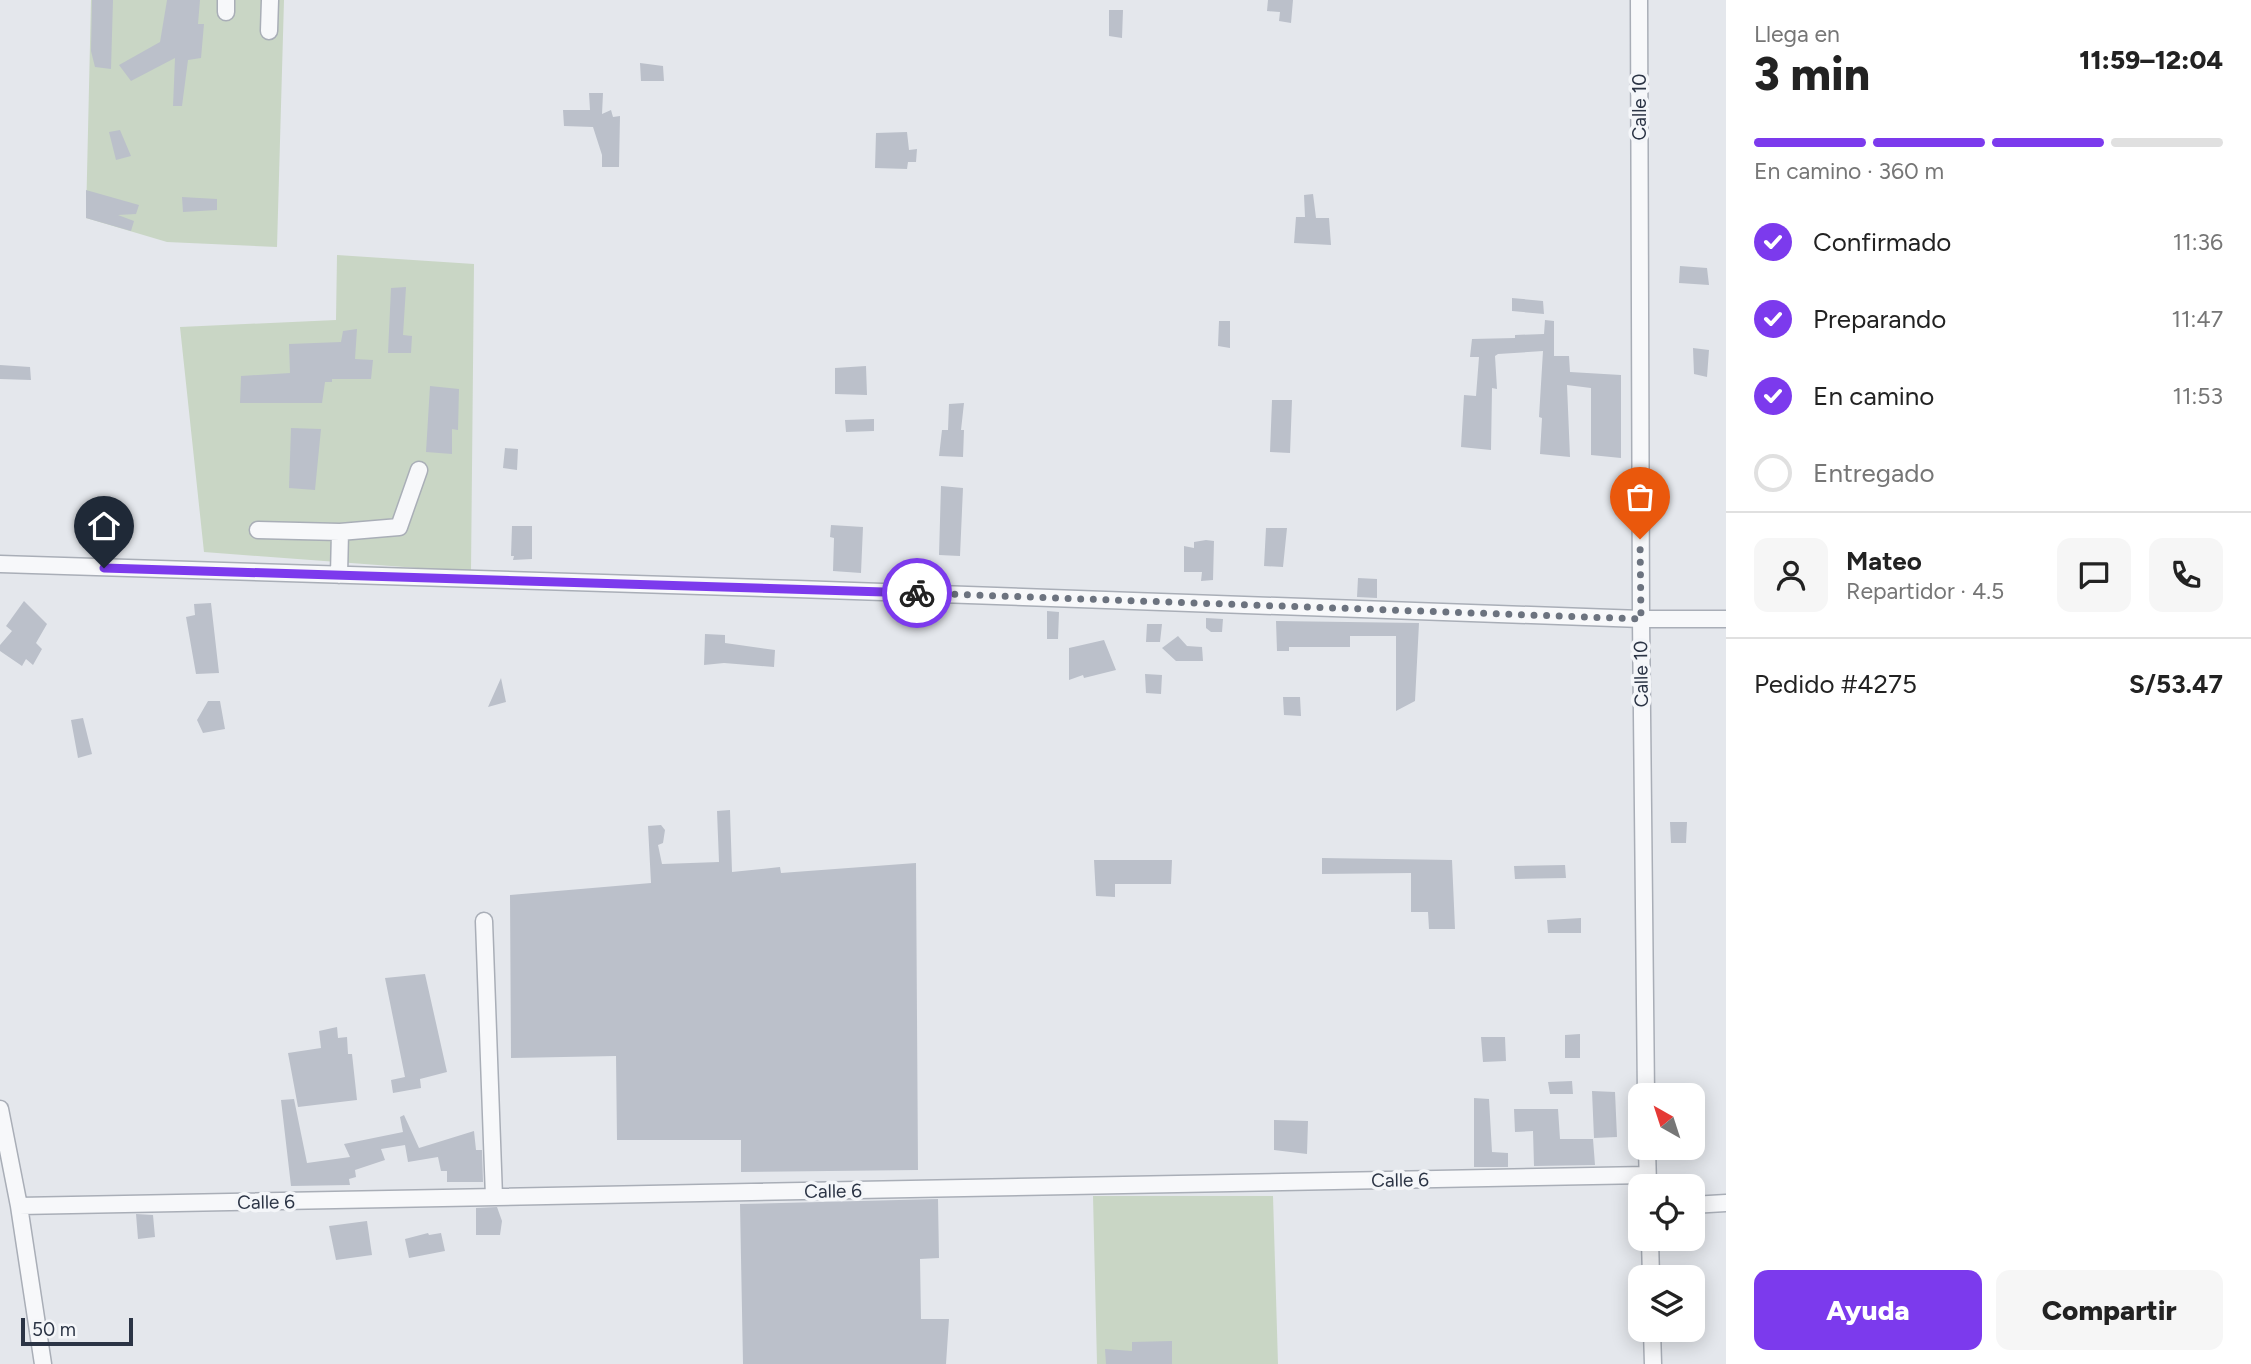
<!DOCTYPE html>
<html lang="es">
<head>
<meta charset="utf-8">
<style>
	:root { --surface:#fff; --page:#f6f6f6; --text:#222; --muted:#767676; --line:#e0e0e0; --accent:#7c3aed }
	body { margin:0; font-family:Figtree,sans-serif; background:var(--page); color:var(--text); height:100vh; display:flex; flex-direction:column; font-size:26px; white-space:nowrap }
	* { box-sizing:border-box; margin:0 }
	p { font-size:23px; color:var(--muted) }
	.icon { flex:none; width:38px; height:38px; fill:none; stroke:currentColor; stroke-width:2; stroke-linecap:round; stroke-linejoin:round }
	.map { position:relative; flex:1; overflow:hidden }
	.panel { display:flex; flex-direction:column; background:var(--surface); width:525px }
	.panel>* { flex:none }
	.needle { width:46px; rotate:321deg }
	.controls { position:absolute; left:1628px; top:1083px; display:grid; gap:14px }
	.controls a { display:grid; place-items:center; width:77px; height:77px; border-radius:14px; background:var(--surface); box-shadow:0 4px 18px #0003; font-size:35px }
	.scale { position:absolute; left:21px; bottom:18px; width:112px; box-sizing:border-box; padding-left:7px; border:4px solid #2b3445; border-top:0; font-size:19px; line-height:24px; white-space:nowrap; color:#2b3445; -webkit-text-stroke:5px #f4f6f9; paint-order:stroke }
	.pin { position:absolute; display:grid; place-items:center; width:60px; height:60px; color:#fff; margin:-72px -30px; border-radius:50% 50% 50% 0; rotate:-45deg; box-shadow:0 0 7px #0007 }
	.pin .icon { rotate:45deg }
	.courier { position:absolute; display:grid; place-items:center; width:70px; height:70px; margin:-35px; border:5px solid #7c3aed; border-radius:50%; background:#fff; color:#222; box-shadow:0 2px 9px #0007 }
	.headline em { font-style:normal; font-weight:800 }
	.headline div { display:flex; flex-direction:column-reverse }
	.headline { display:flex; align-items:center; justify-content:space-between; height:119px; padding:0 28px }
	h1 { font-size:46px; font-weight:800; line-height:52px }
	.bar { display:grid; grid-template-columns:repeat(4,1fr); gap:10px 7px; align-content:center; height:84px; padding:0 28px }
	.bar i { height:9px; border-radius:5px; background:var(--line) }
	.bar .active { background:var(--accent) }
	.bar p { grid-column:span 4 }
	.line { display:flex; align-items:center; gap:18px; padding:0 28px; border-top:2px solid var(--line) }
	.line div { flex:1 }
	.round { display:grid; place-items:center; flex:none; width:74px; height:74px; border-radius:14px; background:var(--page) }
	ol { padding:0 28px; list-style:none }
	li { display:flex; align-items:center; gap:21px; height:77px }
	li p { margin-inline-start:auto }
	li .icon { padding:7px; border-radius:50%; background:var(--accent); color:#fff; stroke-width:4 }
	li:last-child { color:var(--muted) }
	li i { width:38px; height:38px; border:4px solid var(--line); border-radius:50% }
	.cta { display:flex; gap:14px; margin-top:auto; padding:14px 28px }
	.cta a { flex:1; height:80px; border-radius:14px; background:var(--accent); color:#fff; font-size:28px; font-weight:800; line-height:80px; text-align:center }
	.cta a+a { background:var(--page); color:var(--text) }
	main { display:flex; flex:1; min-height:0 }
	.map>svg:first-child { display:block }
	.green { fill:#c9d6c5 }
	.building { fill:#bbc0ca }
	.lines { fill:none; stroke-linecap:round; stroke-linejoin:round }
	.minor-casing { stroke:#a9aeb7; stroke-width:19 }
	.minor { stroke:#f7f8fa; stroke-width:16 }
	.done { stroke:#6c737f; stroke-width:7; stroke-dasharray:0 12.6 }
	.route { stroke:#7c3aed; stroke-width:9 }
	.labels { text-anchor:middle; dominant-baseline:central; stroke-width:7; stroke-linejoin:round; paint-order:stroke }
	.street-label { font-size:19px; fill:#2b3445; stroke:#f4f6f9 }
</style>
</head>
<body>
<main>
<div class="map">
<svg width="1726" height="1364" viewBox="0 0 1726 1364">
	<rect width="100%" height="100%" fill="#e4e7ec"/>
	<!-- green -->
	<path class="green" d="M91 0H284L277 247 167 242 86 218Z
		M337 255 474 264 471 572 204 552 180 327 336 320Z
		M1093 1196H1273L1278 1364H1097Z"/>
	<!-- building -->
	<path class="building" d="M92 0H113L111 69 95 67 91 51Z
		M167 0H200L198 24H204L201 58 188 60 182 106H173L175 58 131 81 119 65 160 42Z
		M1268 0H1293L1291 23 1279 21 1280 12 1267 11Z
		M1109 10H1123L1122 38 1109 36Z
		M640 63 663 66 664 81H641Z
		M589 93H603L602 114 611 110 613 117 620 116 619 167H602V155L593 127 564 126 563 110H590Z
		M120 130 131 156 116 160 109 132Z
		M907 132 909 150 917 149 916 162H908L907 169 875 168 876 133Z
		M86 190 139 205 136 214 118 215 134 221 131 231 86 218Z
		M1313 194 1316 218H1329L1331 245 1294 243 1296 217H1305L1304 195Z
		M182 197 217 199V210L183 212Z
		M1680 266 1707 268 1709 285 1679 283Z
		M406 287 403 335 412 336 411 353H388L391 288Z
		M1512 298 1543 301 1544 314 1512 311Z
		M1545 320 1554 321V356H1569L1570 372 1621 375V458L1591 455V388L1567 385 1570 457 1540 454 1542 418 1539 417 1543 351 1498 354 1495 356 1497 389 1492 388 1491 450 1461 447 1464 395 1476 396 1479 357H1470L1472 339 1515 338V335L1544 334Z
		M1219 321H1230V348L1218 346Z
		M357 329 355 359 373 360 371 379H332V382H325L322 403H240L241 376 290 373 289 344 341 342 343 331Z
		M1693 348 1709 350 1707 377 1694 374Z
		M0 365 30 367 31 380 0 379Z
		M866 366 867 395 835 394V368Z
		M430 386 459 389 458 430 452 429V454L426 452Z
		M1272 400H1292L1290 453 1270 452Z
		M964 403 961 430H964L963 457 939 456 942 430H948L949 404Z
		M874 419V431L846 432 845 420Z
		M291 428 321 429 315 490 289 488Z
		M505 448 518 449 517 470 503 468Z
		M941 486 963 488 960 556 939 555Z
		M831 525 863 527 861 573 833 571 834 538 830 537Z
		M512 526H532V559L513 560 514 556H511Z
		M1266 528H1287L1283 567 1264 566Z
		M1206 540 1214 541 1213 580 1201 581 1202 572H1184V546L1194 548V542Z
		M1358 578 1377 579V598L1357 597Z
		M24 601 47 624 36 643 42 649 33 665 26 659 22 666 0 651V645L12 631 6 626Z
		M211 603 219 673 196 674 186 617 195 615 194 604Z
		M1047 611 1059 612 1058 639H1047Z
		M1206 618 1223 619 1222 632H1211L1206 628Z
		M1276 621 1419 623 1415 701 1396 711V636H1350V647H1289V651H1277Z
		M1147 624H1162L1160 642H1146Z
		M705 634 725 635V643L775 650 774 667 724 663 704 665Z
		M1178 636 1187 646 1202 647 1203 661H1176L1162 648Z
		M1104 640 1116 670 1084 678 1083 675 1069 680V648Z
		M1145 674 1162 675 1161 694 1146 693Z
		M501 678 506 702 488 707Z
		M1283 697H1300L1301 716 1284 715Z
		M208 701H220L225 729 203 733 197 720Z
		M83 718 92 754 78 758 71 720Z
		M730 810 732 872 780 867 781 873 916 863 918 1170 741 1172V1140H617L616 1056 511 1058 510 895 651 883 648 826 661 825 665 830 663 843 658 845 662 864 719 862 717 811Z
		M1670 822H1687L1686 843H1671Z
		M1322 858 1452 860 1455 929H1429L1428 912H1411V873L1322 874Z
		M1094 860H1172L1171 884H1115V897L1096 896Z
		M1565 865 1566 878 1515 879 1514 866Z
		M1581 918V933H1548L1547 920Z
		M425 974 447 1072 420 1079 421 1088 393 1093 391 1080 405 1077 385 978Z
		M337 1027 338 1038 347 1037 348 1054H352L357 1100 298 1107 288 1053 321 1048 319 1031Z
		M1580 1034V1058H1565V1035Z
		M1481 1037H1505L1506 1061 1483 1062Z
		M1572 1081 1573 1094H1550L1548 1082Z
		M1592 1091 1615 1092 1617 1137 1594 1138Z
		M1474 1098 1489 1099 1492 1152 1508 1153V1167H1474Z
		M294 1099 307 1163 350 1157 344 1144 403 1132 400 1117 404 1115 419 1148 474 1131 476 1150H482L483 1182H447V1171H441L438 1157 408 1162 405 1145 381 1149 385 1160 355 1170 356 1177 349 1179 350 1185 291 1186 281 1100Z
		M1514 1109H1558L1560 1139H1593L1595 1165 1534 1166 1533 1131 1515 1132Z
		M1274 1120 1308 1121 1307 1154 1274 1150Z
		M938 1199 939 1258 920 1259 921 1319H949L946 1364H743L740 1204Z
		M497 1207 502 1221 500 1235H476V1208Z
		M136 1214 153 1215 155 1237 138 1239Z
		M367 1221 372 1255 336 1260 329 1226Z
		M428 1233 429 1235 441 1233 445 1251 409 1258 405 1239Z
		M1172 1341V1364H1106L1105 1349 1132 1351V1342Z"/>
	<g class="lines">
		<!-- minor casing -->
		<g class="minor-casing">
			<path id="minor" d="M1639 0 1641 619 1646 1096
				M226 12V0
				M269 31 270 0
				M258 530 340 532 339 575
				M340 532 399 527 419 470
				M0 564 797 589 1641 619H1726
				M484 921 494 1197
				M0 1109 19 1206 43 1364
				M1647 1148 1648 1186
				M1692 1205 1726 1203
				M19 1206 1647 1175
				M1650 1239 1651 1278
				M1652 1330 1653 1364"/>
		</g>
		<!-- minor -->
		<use href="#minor" class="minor"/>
	</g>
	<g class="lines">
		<!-- done -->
		<path class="done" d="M917 593 1641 619 1640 539"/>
		<!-- route -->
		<path class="route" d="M104 568 917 593"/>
	</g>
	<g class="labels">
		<!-- street labels -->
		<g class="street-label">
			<text transform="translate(1639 107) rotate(-90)">Calle 10</text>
			<text transform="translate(1641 674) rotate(-91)">Calle 10</text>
			<text transform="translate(1400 1180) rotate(-1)">Calle 6</text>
			<text transform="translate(833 1191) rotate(-1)">Calle 6</text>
			<text transform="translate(266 1202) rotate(-1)">Calle 6</text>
		</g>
	</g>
</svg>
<div class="controls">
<a><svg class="needle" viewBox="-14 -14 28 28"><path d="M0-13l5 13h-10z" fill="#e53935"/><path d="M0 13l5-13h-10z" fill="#767676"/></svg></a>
<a><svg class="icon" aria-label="locate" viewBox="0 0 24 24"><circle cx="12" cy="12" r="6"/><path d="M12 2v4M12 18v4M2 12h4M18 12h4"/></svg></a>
<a><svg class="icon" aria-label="layers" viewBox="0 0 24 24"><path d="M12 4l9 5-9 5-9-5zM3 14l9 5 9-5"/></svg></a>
</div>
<div class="scale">50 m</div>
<div class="pin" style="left:1640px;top:539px;background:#ea580c"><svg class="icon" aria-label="bag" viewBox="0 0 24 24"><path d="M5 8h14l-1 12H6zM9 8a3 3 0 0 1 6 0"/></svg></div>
<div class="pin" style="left:104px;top:568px;background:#1f2937"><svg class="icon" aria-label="home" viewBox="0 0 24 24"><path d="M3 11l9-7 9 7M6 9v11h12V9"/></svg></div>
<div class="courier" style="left:917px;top:593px"><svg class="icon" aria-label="bike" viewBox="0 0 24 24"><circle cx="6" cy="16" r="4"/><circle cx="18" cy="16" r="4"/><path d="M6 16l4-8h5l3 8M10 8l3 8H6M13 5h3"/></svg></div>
</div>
<section class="panel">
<div class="headline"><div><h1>3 min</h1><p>Llega en</p></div><em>11:59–12:04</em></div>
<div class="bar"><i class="active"></i><i class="active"></i><i class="active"></i><i></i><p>En camino · 360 m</p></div>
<ol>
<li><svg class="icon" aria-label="check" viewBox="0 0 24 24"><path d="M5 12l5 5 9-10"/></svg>Confirmado<p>11:36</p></li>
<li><svg class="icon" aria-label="check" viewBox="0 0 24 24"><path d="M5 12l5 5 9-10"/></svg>Preparando<p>11:47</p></li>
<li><svg class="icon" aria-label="check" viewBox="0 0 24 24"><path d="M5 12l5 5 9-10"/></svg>En camino<p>11:53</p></li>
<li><i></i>Entregado</li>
</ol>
<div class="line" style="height:126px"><a class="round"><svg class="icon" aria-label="person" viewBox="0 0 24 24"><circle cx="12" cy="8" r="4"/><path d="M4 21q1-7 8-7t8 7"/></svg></a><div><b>Mateo</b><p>Repartidor · 4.5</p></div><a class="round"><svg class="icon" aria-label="chat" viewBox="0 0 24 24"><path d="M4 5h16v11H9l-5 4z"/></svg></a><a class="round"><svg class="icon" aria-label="phone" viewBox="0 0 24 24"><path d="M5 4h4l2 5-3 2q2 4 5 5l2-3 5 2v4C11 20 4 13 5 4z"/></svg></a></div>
<div class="line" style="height:91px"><div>Pedido #4275</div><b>S/53.47</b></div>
<div class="cta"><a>Ayuda</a><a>Compartir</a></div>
</section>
</main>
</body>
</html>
